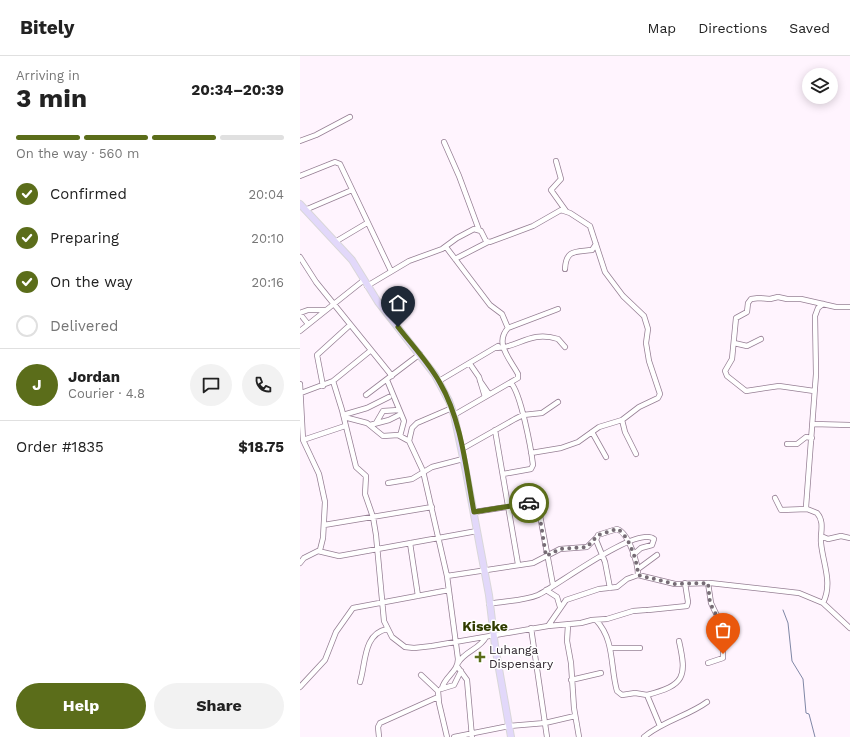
<!DOCTYPE html>
<html lang="en">
<head>
<meta charset="utf-8">
<style>
	:root { --surface:#fff; --page:#f2f2f2; --text:#222; --muted:#767676; --line:#e0e0e0; --accent:#5b6d1a }
	body { margin:0; font-family:"Work Sans",sans-serif; background:var(--page); color:var(--text); height:100vh; display:flex; flex-direction:column; font-size:15px; white-space:nowrap }
	* { box-sizing:border-box; margin:0 }
	p { font-size:13px; color:var(--muted) }
	.icon { flex:none; width:22px; height:22px; fill:none; stroke:currentColor; stroke-width:2; stroke-linecap:round; stroke-linejoin:round }
	.map { position:relative; flex:1; overflow:hidden }
	.sheet { display:flex; flex-direction:column; background:var(--surface); width:300px }
	.sheet>* { flex:none }
	.fabs { position:absolute; left:502px; top:12px; display:grid; gap:8px }
	.fabs a { display:grid; place-items:center; width:36px; height:36px; border-radius:50%; background:var(--surface); box-shadow:0 2px 10px #0003; font-size:20px }
	.pin { position:absolute; display:grid; place-items:center; width:34px; height:34px; color:#fff; margin:-41px -17px; border-radius:50% 50% 50% 0; rotate:-45deg; box-shadow:0 0 4px #0007 }
	.pin .icon { rotate:45deg }
	.courier { position:absolute; display:grid; place-items:center; width:40px; height:40px; margin:-20px; border:3px solid #5b6d1a; border-radius:50%; background:#fff; color:#222; box-shadow:0 1px 5px #0007 }
	.summary em { font-style:normal; font-weight:700 }
	.summary div { display:flex; flex-direction:column-reverse }
	.summary { display:flex; align-items:center; justify-content:space-between; height:68px; padding:0 16px }
	h1 { font-size:26px; font-weight:700; line-height:30px }
	.bar { display:grid; grid-template-columns:repeat(4,1fr); gap:6px 4px; align-content:center; height:48px; padding:0 16px }
	.bar i { height:5px; border-radius:3px; background:var(--line) }
	.bar .on { background:var(--accent) }
	.bar p { grid-column:span 4 }
	.line { display:flex; align-items:center; gap:10px; padding:0 16px; border-top:1px solid var(--line) }
	.line div { flex:1 }
	.round { display:grid; place-items:center; flex:none; width:42px; height:42px; border-radius:21px; background:var(--page) }
	ol { padding:0 16px; list-style:none }
	li { display:flex; align-items:center; gap:12px; height:44px }
	li p { margin-inline-start:auto }
	li .icon { padding:4px; border-radius:50%; background:var(--accent); color:#fff; stroke-width:4 }
	li:last-child { color:var(--muted) }
	li i { width:22px; height:22px; border:2px solid var(--line); border-radius:50% }
	.primary-button { display:flex; gap:8px; margin-top:auto; padding:8px 16px }
	.primary-button a { flex:1; height:46px; border-radius:24px; background:var(--accent); color:#fff; font-size:16px; font-weight:700; line-height:46px; text-align:center }
	.primary-button a+a { background:var(--page); color:var(--text) }
	header { display:flex; align-items:center; gap:24px; box-sizing:border-box; height:56px; padding:0 20px; background:var(--surface); border-bottom:1px solid var(--line) }
	header strong { font-size:19px }
	nav { display:flex; gap:22px; margin-inline-start:auto; font-size:14px }
	main { display:flex; flex:1; min-height:0 }
	.map>svg:first-child { display:block }
	.lines { fill:none; stroke-linecap:round; stroke-linejoin:round }
	.stream { stroke:#7f87a6; stroke-width:1 }
	.minor-casing { stroke:#967f94; stroke-width:6 }
	.major-casing { stroke:#d9d7d9; stroke-width:8 }
	.minor { stroke:#fff; stroke-width:4.5 }
	.major { stroke:#e2d8fa; stroke-width:6 }
	.done { stroke:#766c75; stroke-width:4; stroke-dasharray:0 7.2 }
	.route { stroke:#5b6d1a; stroke-width:5 }
	.poi-dot { fill:#5b6d1a; stroke:#fff; stroke-width:1.5 }
	.labels { text-anchor:middle; dominant-baseline:central; stroke-width:3; stroke-linejoin:round; paint-order:stroke }
	.poi-label { font-size:12px; fill:#2c222b; stroke:#fff; text-anchor:start }
	.quarter-label { font-size:14px; font-weight:bold; fill:#313d01; stroke:#fff }
</style>
</head>
<body>
<header>
<strong>Bitely</strong>
<nav><a>Map</a><a>Directions</a><a>Saved</a></nav>
</header>
<main>
<section class="sheet">
<div class="summary"><div><h1>3 min</h1><p>Arriving in</p></div><em>20:34–20:39</em></div>
<div class="bar"><i class="on"></i><i class="on"></i><i class="on"></i><i></i><p>On the way · 560 m</p></div>
<ol>
<li><svg class="icon" aria-label="check" viewBox="0 0 24 24"><path d="M5 12l5 5 9-10"/></svg>Confirmed<p>20:04</p></li>
<li><svg class="icon" aria-label="check" viewBox="0 0 24 24"><path d="M5 12l5 5 9-10"/></svg>Preparing<p>20:10</p></li>
<li><svg class="icon" aria-label="check" viewBox="0 0 24 24"><path d="M5 12l5 5 9-10"/></svg>On the way<p>20:16</p></li>
<li><i></i>Delivered</li>
</ol>
<div class="line" style="height:72px"><b class="round" style="background:var(--accent);color:#fff">J</b><div><b>Jordan</b><p>Courier · 4.8</p></div><a class="round"><svg class="icon" aria-label="chat" viewBox="0 0 24 24"><path d="M4 5h16v11H9l-5 4z"/></svg></a><a class="round"><svg class="icon" aria-label="phone" viewBox="0 0 24 24"><path d="M5 4h4l2 5-3 2q2 4 5 5l2-3 5 2v4C11 20 4 13 5 4z"/></svg></a></div>
<div class="line" style="height:52px"><div>Order #1835</div><b>$18.75</b></div>
<div class="primary-button"><a>Help</a><a>Share</a></div>
</section>
<div class="map">
<svg width="550" height="681" viewBox="0 0 550 681">
	<rect width="100%" height="100%" fill="#fff4fe"/>
	<g class="lines">
		<!-- stream -->
		<path class="stream" d="M483 554 488 567 492 605 503 623 506 657 509 658 515 681"/>
		<!-- minor casing -->
		<g class="minor-casing">
			<path id="minor" d="M0 85 16 79 50 61
				M144 86 159 120 179 174
				M256 105 261 123 251 134 266 155
				M0 120 35 106 40 108 91 215
				M5 154 52 134
				M35 186 67 167
				M146 191 190 249 202 258 208 272
				M0 201 16 226 92 320
				M155 203 188 186
				M265 213C266 193 276 196 292 194L296 188
				M67 230 109 205 142 193 157 182 174 173 181 175 186 185 190 186 233 170 261 154 270 157 290 170 305 216 323 240 344 260 348 273 346 287 349 305 360 338 358 342 339 351 322 364 299 371 278 386 261 392 231 397
				M523 248 518 252 515 260 516 318 506 451 507 453 517 457C525 466 520 477 521 487 523 508 533 527 523 547
				M0 257 8 254H25
				M0 258 8 268
				M0 275 64 224
				M434 287 447 290 461 283
				M196 292C218 292 230 274 258 283L265 291
				M170 308 179 321 185 341
				M87 324 104 365 100 380
				M33 325 42 354 56 411 66 420 65 438 73 461 76 479 84 565 92 581 105 591 114 592 132 590 248 570 266 544 299 533 317 531 327 523 338 519 375 528 410 527 499 537 523 547 550 572
				M139 325 198 290
				M180 325 189 338
				M0 328 3 384 19 418 25 446 23 482 20 494
				M23 330 17 299 50 269
				M514 335 479 330 446 335 427 320 425 315 432 303 436 262 447 256 448 247 451 243 459 242 470 243 478 241 487 243H501L536 251H550
				M1 337 33 325 70 295
				M66 339 120 298
				M43 359 67 352 89 341
				M154 359 218 322V318C210 303 194 287 208 272L258 253
				M44 361 67 367 83 380 98 379 109 385 123 415 147 520 158 603C158 616 145 620 142 632
				M322 364 325 376 336 398
				M76 367 83 355 99 354
				M513 368 550 369
				M70 369 89 364 101 358
				M195 374 218 508
				M292 376 306 401
				M3 384 45 370
				M109 385 112 372 117 367 152 352
				M487 388H497L506 381 512 382
				M162 393 215 363 223 359 242 357 258 346
				M203 418 231 413 233 409C231 392 221 338 211 327
				M88 427 112 423 132 411 163 403
				M475 442 481 454 507 453
				M174 456 232 447 238 449 253 529
				M24 469 132 451
				M521 480 528 483 541 480 550 482
				M110 487 118 540
				M0 507 4 502 18 495 39 500 177 475
				M338 513 357 499
				M147 520 233 507 260 493 287 491 296 482
				M408 527 411 547 421 568 423 583V602L408 607
				M310 532 305 506 296 484 298 479 317 473C329 477 338 508 338 519
				M246 534 257 541 260 551
				M189 548C204 545 224 545 238 539 257 530 337 469 354 483L352 489 341 492 333 499
				M348 554 387 550 388 546 385 527
				M296 564C315 584 310 611 317 635L322 639 335 637 347 639 360 670
				M268 569 267 585 271 607 274 652 279 681
				M248 570 281 567 292 564 307 563 333 555 346 554
				M231 572 247 681
				M311 592H340
				M158 607C165 595 180 593 186 581
				M157 610 167 624 172 681
				M121 619 138 635 139 647 147 681
				M271 624 301 617
				M60 626C66 607 63 578 87 573
				M0 631 25 604 36 576 53 552 149 534
				M141 633 154 629 161 615
				M347 639C385 629 387 621 379 585
				M79 681 78 671 80 667 138 641
				M154 681 209 670 245 667 275 660
				M344 681C363 665 388 660 407 646"/>
		</g>
		<!-- major casing -->
		<g class="major-casing">
			<path id="major" d="M0 148 52 204 78 246 135 319 149 345 154 359 166 416 189 539 195 590 211 681"/>
		</g>
		<!-- minor -->
		<use href="#minor" class="minor"/>
		<!-- major -->
		<use href="#major" class="major"/>
	</g>
	<g class="lines">
		<!-- done -->
		<path class="done" d="M229 447H236L238 449 246 500 260 493 287 491 298 479 317 473C329 478 338 508 338 519L375 528 408 527 410 547 421 568 423 598"/>
		<!-- route -->
		<path class="route" d="M98 271C112 289 129 307 140 327 162 365 166 414 174 456L229 447"/>
	</g>
	<!-- markers -->
	<path class="poi-dot" d="M178 595h4v4h4v4h-4v4h-4v-4h-4v-4h4z"/>
	<g class="labels">
		<!-- poi labels -->
		<g class="poi-label">
			<text x="189" y="594">Luhanga<tspan x="189" dy="14">Dispensary</tspan></text>
		</g>
		<!-- quarter labels -->
		<g class="quarter-label">
			<text x="185" y="570">Kiseke</text>
		</g>
	</g>
</svg>
<div class="fabs">
<a><svg class="icon" aria-label="layers" viewBox="0 0 24 24"><path d="M12 4l9 5-9 5-9-5zM3 14l9 5 9-5"/></svg></a>
</div>
<div class="pin" style="left:423px;top:598px;background:#ea580c"><svg class="icon" aria-label="bag" viewBox="0 0 24 24"><path d="M5 8h14l-1 12H6zM9 8a3 3 0 0 1 6 0"/></svg></div>
<div class="pin" style="left:98px;top:271px;background:#1f2937"><svg class="icon" aria-label="home" viewBox="0 0 24 24"><path d="M3 11l9-7 9 7M6 9v11h12V9"/></svg></div>
<div class="courier" style="left:229px;top:447px"><svg class="icon" aria-label="car" viewBox="0 0 24 24"><path d="M5 17H2v-5l4-1 3-4h7l3 4 3 1v5h-3M9 17h6M6 11h13"/><circle cx="7" cy="17" r="2"/><circle cx="17" cy="17" r="2"/></svg></div>
</div>
</main>
</body>
</html>
